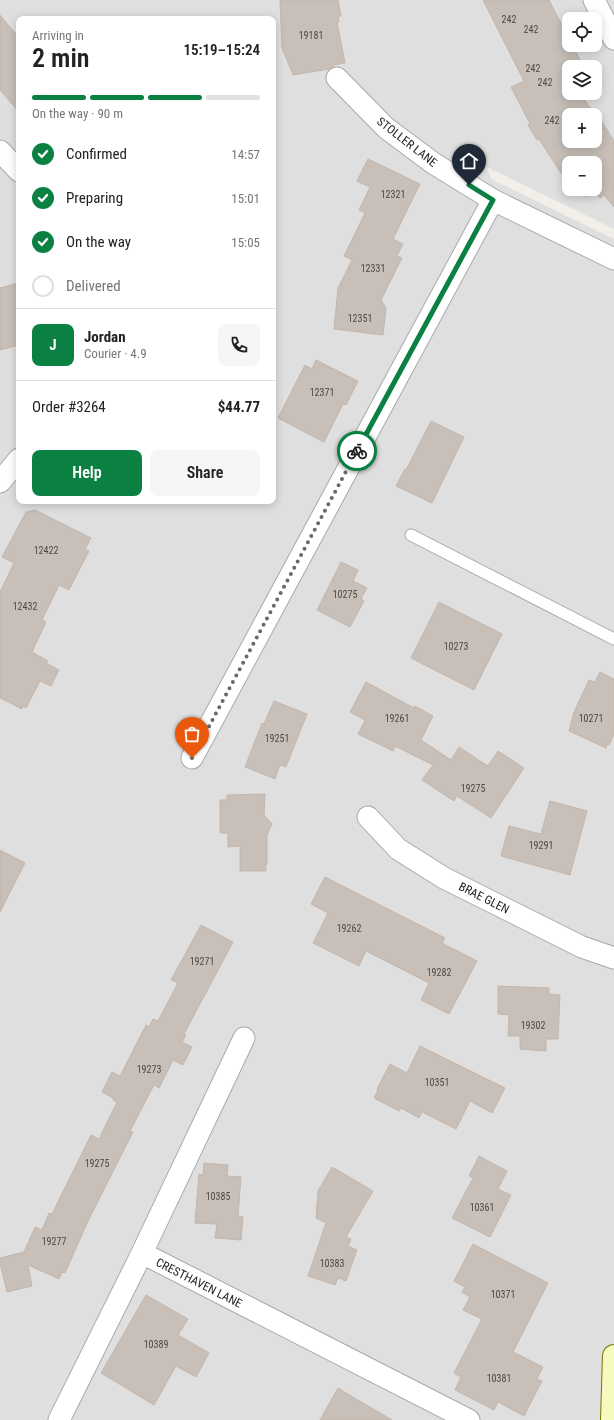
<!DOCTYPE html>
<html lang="en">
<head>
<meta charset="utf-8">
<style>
	:root { --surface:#fff; --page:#f6f6f6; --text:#222; --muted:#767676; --line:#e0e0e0; --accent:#0b8043 }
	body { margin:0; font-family:"Roboto Condensed",sans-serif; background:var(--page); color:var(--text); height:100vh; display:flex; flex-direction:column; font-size:15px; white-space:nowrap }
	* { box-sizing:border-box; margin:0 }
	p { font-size:13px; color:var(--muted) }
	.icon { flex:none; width:22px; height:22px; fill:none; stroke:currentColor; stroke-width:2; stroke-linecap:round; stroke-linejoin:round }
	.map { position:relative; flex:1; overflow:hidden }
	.side { position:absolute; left:16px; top:16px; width:260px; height:488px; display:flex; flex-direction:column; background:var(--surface); border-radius:8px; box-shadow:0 2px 10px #0003 }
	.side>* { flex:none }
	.controls { position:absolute; left:562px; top:12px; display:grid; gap:8px }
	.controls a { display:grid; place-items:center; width:40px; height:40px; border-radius:8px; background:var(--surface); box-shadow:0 2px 10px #0003; font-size:20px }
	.pin { position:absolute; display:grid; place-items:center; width:34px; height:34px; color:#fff; margin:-41px -17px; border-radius:50% 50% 50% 0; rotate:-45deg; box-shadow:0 0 4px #0007 }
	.pin .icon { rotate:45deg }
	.courier { position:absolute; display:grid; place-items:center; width:40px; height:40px; margin:-20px; border:3px solid #0b8043; border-radius:50%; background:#fff; color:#222; box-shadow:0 1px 5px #0007 }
	.summary em { font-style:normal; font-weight:600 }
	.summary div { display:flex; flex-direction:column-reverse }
	.summary { display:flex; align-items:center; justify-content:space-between; height:68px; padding:0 16px }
	h1 { font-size:26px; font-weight:600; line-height:30px }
	.bar { display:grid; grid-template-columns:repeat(4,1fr); gap:6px 4px; align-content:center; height:48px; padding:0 16px }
	.bar i { height:5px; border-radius:3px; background:var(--line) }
	.bar .selected { background:var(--accent) }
	.bar p { grid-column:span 4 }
	.line { display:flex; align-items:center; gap:10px; padding:0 16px; border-top:1px solid var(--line) }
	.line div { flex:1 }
	.round { display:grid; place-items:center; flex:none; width:42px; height:42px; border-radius:8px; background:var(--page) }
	ol { padding:0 16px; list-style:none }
	li { display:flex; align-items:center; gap:12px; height:44px }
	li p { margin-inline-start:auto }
	li .icon { padding:4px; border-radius:50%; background:var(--accent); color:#fff; stroke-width:4 }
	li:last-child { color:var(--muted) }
	li i { width:22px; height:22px; border:2px solid var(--line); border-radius:50% }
	.cta { display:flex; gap:8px; margin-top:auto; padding:8px 16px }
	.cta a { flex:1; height:46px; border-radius:8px; background:var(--accent); color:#fff; font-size:16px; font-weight:600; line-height:46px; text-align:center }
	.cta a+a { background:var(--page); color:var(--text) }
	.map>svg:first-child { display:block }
	.residential { fill:#e0dfdf; fill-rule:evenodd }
	.building { fill:#c7bfb8; stroke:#c4b6ab }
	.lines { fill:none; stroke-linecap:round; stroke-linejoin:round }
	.lane-casing { stroke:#a9a9a9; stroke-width:13 }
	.street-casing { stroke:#a9a9a9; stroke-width:23 }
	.secondary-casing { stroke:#707d05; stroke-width:24 }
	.lane { stroke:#fff; stroke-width:11 }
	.street { stroke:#fff; stroke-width:21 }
	.secondary { stroke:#f7fabf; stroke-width:22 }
	.done { stroke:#6b6a68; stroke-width:4; stroke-dasharray:0 7.2 }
	.route { stroke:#0b8043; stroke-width:5 }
	.labels { text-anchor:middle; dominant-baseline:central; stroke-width:4; stroke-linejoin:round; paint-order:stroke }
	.number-label { font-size:10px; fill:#4b4948 }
	.street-label { font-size:12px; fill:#222; stroke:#fff }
</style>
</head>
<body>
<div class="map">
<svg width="614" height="1420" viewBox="0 0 614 1420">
	<rect width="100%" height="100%" fill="#f2efe9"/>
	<!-- residential -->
	<path class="residential" d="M0 0H614V229L487 167 491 179 614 239V1420H0ZM19 19H273V501H19ZM569 19H595V45H569ZM569 67H595V93H569ZM569 115H595V141H569ZM569 163H595V189H569Z"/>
	<!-- building -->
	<path class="building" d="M280 0H338L341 16H338L339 22H337L345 63 333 65V67L329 69 293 75 282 48Z
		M483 0H549L569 39V45H572L584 67H563L569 76V93H580L595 115H569V141H595V116L598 115 614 141V207L604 195 600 198 593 190 586 197 580 189H595V163H569V177L564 171 561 173 539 139 537 140 528 125 530 124 511 87 524 81Z
		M0 15 19 38V112L0 90Z
		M368 159 420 184 393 239 403 244 397 256 402 258 381 300 386 308 383 335 334 329 338 288 352 260 344 256 365 213 359 210 370 187 357 181Z
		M19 283V345L0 350V288Z
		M316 360 358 381 346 405 343 404 324 442 278 418 305 365 312 369Z
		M431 421 464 437 432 503 396 486 405 469 406 470Z
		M35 510 91 538 85 549 89 551 69 590 59 585 42 620 46 622 32 652 48 661 46 663 59 670 51 686 40 681 26 708 23 706 22 709 0 698V592L14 563 2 557 26 512Z
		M341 562 358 570 353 581 367 588 361 599 364 601 350 627 317 610Z
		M439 602 502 634 474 690 411 658Z
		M600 672 614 679V734L609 745 607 744 606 748 569 731 574 712 589 680 595 682Z
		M366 682 414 708 415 706 433 716 421 740 451 760 459 747 488 766 498 751 524 768 491 818 457 796 454 801 422 780 433 765 395 746 393 751 358 734 365 720 350 712Z
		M274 701 307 714 286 767 280 765 275 779 245 767 262 723 264 724Z
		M265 794 264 815 272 824 267 835V864H266V871H240V846L228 847V833H220V800H227V795Z
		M550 801 587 811 570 875 501 856 509 826 541 834Z
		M0 850 25 863 0 912Z
		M325 877 445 938 442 943 477 961 449 1014 421 1000 429 983 366 951 359 966 313 943 328 913 311 904Z
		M201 925 233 942 184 1034 186 1035 182 1042 192 1047 183 1065 173 1060 159 1088 154 1085 130 1131 133 1132 89 1219 65 1273 62 1272 59 1279 28 1265 32 1286 7 1292 0 1263V1258L24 1252 35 1227 42 1230 49 1213 52 1214 91 1135 99 1139 117 1102 113 1100V1098L102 1092 112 1072 120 1076 146 1025 149 1027 153 1019 158 1021 178 983 171 980Z
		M498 986 549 988V994L560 995 558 1039H546V1051L520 1049V1036H508L509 1015 498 1014Z
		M420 1046 505 1088 492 1113 470 1101 456 1129 422 1112 419 1118 401 1108 399 1111 374 1098 378 1090 377 1089 390 1064 407 1073Z
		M479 1156 507 1171 498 1189 511 1195 490 1237 452 1218 473 1178 469 1176Z
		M204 1163 228 1165 227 1176 241 1177 238 1216 243 1217 241 1240 215 1238 217 1224 195 1223 199 1174 203 1175Z
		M332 1167 373 1191 346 1237 351 1239 348 1246 357 1250 346 1281 338 1278 335 1285 308 1276 326 1223 316 1218 318 1191Z
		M473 1244 548 1283 513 1352 543 1367 537 1379 542 1381 524 1416 498 1402 494 1410 455 1390 461 1377 454 1373 482 1319 463 1310 470 1297 462 1292 465 1287 454 1281Z
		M146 1295 188 1319 178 1335 209 1353 196 1377 176 1366 154 1405 101 1373Z
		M338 1388 356 1399 392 1420H320Z"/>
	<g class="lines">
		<!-- lane casing -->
		<g class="lane-casing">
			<path id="lane" d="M411 535 614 639"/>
		</g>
		<!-- street casing -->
		<g class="street-casing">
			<path id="street" d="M594 0 614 39
				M337 78 386 128 433 163 493 200 614 259
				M0 151 19 171
				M0 482 19 459
				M192 758 493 200
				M368 817 398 849 444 878 582 947 614 958
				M142 1253 469 1420
				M59 1420 142 1253 244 1038"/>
		</g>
		<!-- secondary casing -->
		<g class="secondary-casing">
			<path id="secondary" d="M612 1420 614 1356"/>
		</g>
		<!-- lane -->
		<use href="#lane" class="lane"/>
		<!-- street -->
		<use href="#street" class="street"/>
		<!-- secondary -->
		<use href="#secondary" class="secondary"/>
	</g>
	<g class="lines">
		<!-- done -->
		<path class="done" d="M192 758 357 451"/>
		<!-- route -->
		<path class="route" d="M357 451 493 200 469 185"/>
	</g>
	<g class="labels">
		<!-- number labels -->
		<g class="number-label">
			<text x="509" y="19">242</text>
			<text x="531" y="29">242</text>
			<text x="311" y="35">19181</text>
			<text x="533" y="68">242</text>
			<text x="545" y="82">242</text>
			<text x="552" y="120">242</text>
			<text x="393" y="194">12321</text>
			<text x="373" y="268">12331</text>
			<text x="360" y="318">12351</text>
			<text x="322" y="392">12371</text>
			<text x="46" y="550">12422</text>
			<text x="345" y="594">10275</text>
			<text x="25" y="606">12432</text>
			<text x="456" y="646">10273</text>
			<text x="397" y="718">19261</text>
			<text x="591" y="718">10271</text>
			<text x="277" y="738">19251</text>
			<text x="473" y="788">19275</text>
			<text x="541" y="845">19291</text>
			<text x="349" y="928">19262</text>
			<text x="202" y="961">19271</text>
			<text x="439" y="972">19282</text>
			<text x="533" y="1025">19302</text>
			<text x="149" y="1069">19273</text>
			<text x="437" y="1082">10351</text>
			<text x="97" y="1163">19275</text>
			<text x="218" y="1196">10385</text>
			<text x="482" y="1207">10361</text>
			<text x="54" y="1241">19277</text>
			<text x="332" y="1263">10383</text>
			<text x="503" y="1294">10371</text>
			<text x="156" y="1344">10389</text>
			<text x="499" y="1378">10381</text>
		</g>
		<!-- street labels -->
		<g class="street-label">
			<text transform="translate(407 142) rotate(38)">STOLLER LANE</text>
			<text transform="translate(484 898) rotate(27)">BRAE GLEN</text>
			<text transform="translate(199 1283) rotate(27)">CRESTHAVEN LANE</text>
		</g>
	</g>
</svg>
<div class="controls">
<a><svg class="icon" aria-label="locate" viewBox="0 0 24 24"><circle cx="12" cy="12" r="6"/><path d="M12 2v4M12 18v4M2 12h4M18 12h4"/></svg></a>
<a><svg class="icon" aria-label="layers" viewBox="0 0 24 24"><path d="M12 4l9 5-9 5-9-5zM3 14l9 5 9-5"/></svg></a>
<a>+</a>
<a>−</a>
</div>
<div class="pin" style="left:192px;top:758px;background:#ea580c"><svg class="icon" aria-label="bag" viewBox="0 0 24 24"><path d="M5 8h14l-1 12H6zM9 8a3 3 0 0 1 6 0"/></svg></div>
<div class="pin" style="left:469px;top:185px;background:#1f2937"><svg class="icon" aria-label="home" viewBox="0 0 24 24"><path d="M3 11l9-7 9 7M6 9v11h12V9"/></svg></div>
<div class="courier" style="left:357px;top:451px"><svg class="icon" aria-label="bike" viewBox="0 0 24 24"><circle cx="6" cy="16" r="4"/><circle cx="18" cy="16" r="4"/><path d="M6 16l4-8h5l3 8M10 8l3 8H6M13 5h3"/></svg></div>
<section class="side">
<div class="summary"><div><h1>2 min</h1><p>Arriving in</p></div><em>15:19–15:24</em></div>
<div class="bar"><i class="selected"></i><i class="selected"></i><i class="selected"></i><i></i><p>On the way · 90 m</p></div>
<ol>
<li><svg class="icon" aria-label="check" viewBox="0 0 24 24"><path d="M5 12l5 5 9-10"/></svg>Confirmed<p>14:57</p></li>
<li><svg class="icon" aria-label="check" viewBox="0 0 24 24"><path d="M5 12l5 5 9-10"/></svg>Preparing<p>15:01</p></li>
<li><svg class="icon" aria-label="check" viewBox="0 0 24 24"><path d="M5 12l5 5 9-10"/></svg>On the way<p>15:05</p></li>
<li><i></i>Delivered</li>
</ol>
<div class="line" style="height:72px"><b class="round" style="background:var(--accent);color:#fff">J</b><div><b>Jordan</b><p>Courier · 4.9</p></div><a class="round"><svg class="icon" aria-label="phone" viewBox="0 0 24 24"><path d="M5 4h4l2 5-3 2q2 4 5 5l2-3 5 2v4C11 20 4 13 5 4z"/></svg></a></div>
<div class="line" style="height:52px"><div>Order #3264</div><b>$44.77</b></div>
<div class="cta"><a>Help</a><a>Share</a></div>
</section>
</div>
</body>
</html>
